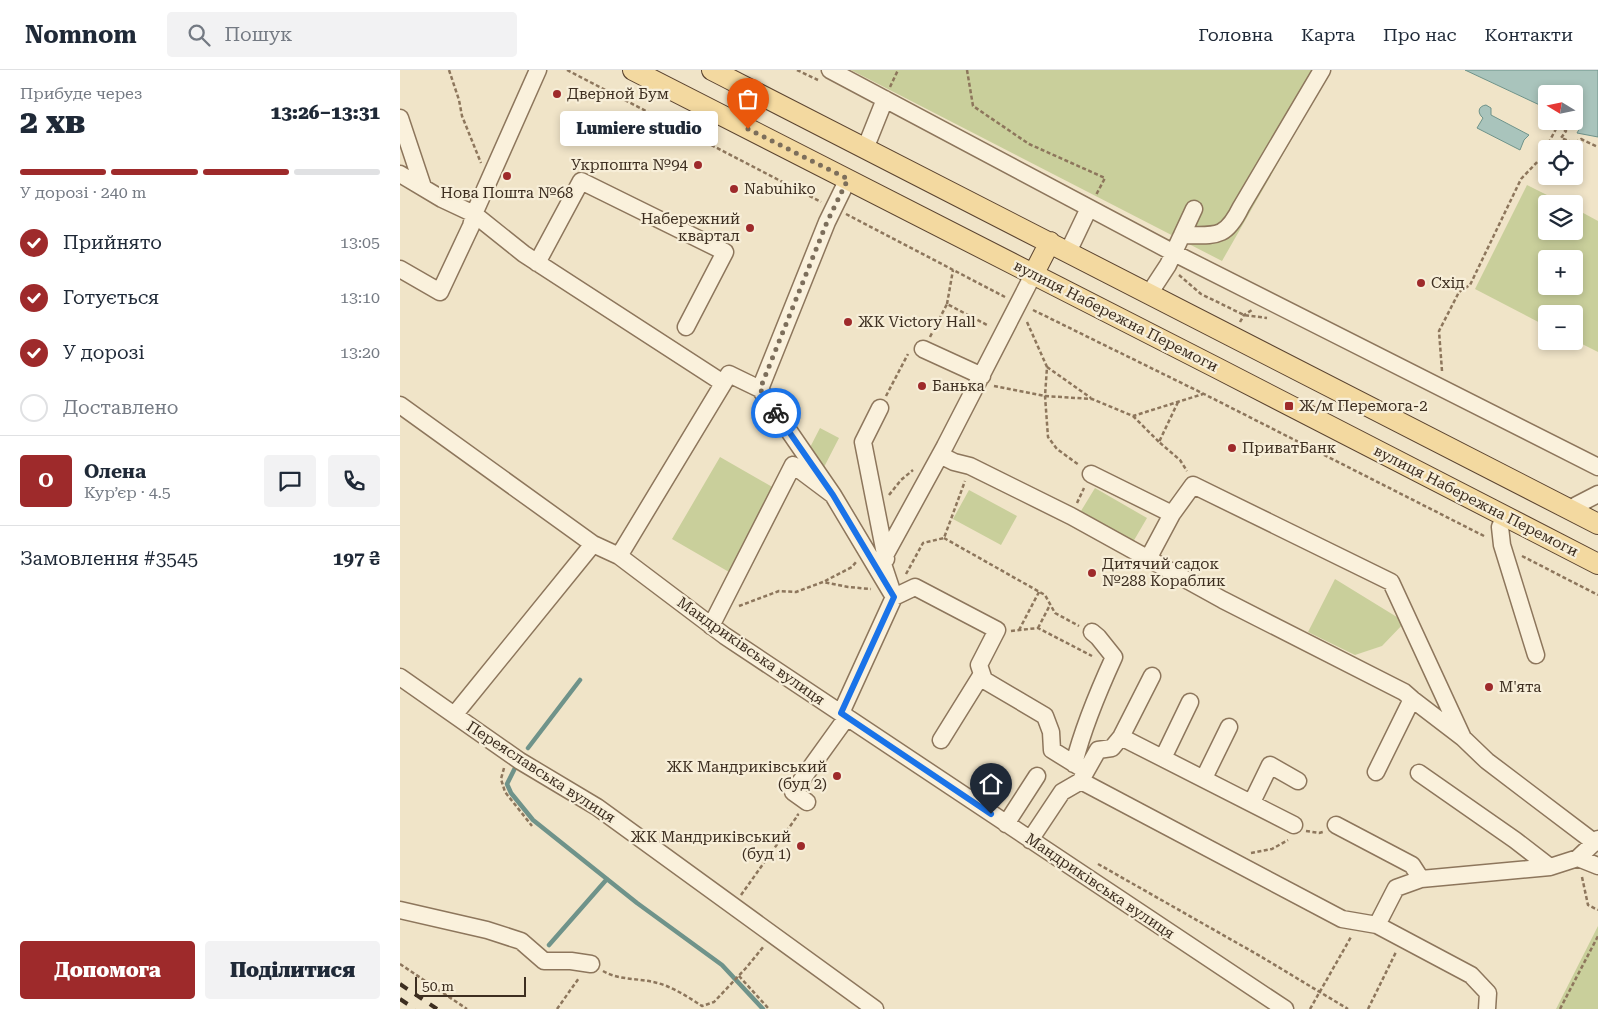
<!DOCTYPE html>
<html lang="uk">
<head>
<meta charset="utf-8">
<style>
	:root { --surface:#fff; --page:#f2f2f3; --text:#1f2937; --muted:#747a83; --line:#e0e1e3; --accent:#9e2a2b }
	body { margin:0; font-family:"Roboto Serif",serif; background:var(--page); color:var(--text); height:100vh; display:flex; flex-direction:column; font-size:19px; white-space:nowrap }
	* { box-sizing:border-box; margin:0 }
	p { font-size:16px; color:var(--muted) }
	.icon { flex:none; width:28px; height:28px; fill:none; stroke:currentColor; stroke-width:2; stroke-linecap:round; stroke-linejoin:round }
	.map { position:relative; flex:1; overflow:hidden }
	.details { display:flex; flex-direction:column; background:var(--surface); width:400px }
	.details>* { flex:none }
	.needle { width:32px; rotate:280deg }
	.controls { position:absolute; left:1138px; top:15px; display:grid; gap:10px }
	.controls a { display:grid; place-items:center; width:45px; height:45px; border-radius:5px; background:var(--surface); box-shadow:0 2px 8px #0003; font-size:25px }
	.scale { position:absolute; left:15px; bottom:12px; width:111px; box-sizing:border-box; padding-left:5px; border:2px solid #3d2e20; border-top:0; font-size:14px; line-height:18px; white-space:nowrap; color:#3d2e20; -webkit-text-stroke:4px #f7eed8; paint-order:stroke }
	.pin { position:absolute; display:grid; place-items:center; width:42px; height:42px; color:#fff; margin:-51px -21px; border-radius:50% 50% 50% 0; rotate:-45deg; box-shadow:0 0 5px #0007 }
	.pin .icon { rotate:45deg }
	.courier { position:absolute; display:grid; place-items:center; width:50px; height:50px; margin:-25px; border:4px solid #1a73e8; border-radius:50%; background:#fff; color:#222; box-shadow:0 1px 6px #0007 }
	.bubble { position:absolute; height:35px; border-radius:5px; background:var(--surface); box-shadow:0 2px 8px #0003; font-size:16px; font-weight:800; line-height:35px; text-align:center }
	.summary em { font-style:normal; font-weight:800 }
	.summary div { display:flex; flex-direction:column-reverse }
	.summary { display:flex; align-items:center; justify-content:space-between; height:85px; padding:0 20px }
	h1 { font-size:32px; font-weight:800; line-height:38px }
	.bar { display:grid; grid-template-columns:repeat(4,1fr); gap:8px 5px; align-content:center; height:60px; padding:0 20px }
	.bar i { height:6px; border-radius:4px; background:var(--line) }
	.bar .selected { background:var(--accent) }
	.bar p { grid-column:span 4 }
	.line { display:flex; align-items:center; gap:12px; padding:0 20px; border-top:1px solid var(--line) }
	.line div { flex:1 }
	.round { display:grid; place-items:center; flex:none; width:52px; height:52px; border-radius:5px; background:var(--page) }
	ol { padding:0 20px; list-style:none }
	li { display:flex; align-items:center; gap:15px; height:55px }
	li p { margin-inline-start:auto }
	li .icon { padding:5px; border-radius:50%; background:var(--accent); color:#fff; stroke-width:4 }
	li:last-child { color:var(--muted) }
	li i { width:28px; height:28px; border:2px solid var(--line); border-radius:50% }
	.button { display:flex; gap:10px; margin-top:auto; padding:10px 20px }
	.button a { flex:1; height:58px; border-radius:5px; background:var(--accent); color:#fff; font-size:20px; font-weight:800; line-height:58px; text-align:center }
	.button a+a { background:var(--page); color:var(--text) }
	header { display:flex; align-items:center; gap:30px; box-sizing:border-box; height:70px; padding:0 25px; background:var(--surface); border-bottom:1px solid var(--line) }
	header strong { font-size:24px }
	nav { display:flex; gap:28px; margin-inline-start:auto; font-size:18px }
	.search { width:350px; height:45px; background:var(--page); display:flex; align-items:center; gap:12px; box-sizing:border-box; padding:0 18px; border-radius:5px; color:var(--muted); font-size:19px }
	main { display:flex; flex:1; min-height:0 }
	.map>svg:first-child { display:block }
	.green { fill:#c9cf9b; fill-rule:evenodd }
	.water { fill:#a9c4bc; stroke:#6f938a }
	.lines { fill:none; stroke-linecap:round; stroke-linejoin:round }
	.stream { stroke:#6f938a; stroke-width:4.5 }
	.minor-casing { stroke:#8d765c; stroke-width:19 }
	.major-casing { stroke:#5b4430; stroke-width:22 }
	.path { stroke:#8d765c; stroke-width:2.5; stroke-dasharray:4 2.5; stroke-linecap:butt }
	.minor { stroke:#faf1dc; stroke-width:16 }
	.major { stroke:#f3d9a0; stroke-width:20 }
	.rail { stroke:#3d2e20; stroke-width:4; stroke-dasharray:9 9; stroke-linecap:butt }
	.done { stroke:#7c6e5b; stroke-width:5; stroke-dasharray:0 9 }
	.route { stroke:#1a73e8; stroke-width:6 }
	.poi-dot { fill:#9e2a2b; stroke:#f7eed8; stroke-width:2 }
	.labels { text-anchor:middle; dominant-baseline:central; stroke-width:4.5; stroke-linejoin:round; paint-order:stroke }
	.poi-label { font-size:15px; fill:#3d2e20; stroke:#f7eed8; text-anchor:start }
	.street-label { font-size:15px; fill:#3d2e20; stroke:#f7eed8 }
</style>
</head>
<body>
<header>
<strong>Nomnom</strong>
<div class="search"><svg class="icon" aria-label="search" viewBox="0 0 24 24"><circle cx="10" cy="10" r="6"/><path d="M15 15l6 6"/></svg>Пошук</div>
<nav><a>Головна</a><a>Карта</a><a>Про нас</a><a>Контакти</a></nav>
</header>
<main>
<section class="details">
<div class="summary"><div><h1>2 хв</h1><p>Прибуде через</p></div><em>13:26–13:31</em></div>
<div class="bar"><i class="selected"></i><i class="selected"></i><i class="selected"></i><i></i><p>У дорозі · 240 m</p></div>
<ol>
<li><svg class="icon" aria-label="check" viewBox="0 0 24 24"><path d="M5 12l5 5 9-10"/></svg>Прийнято<p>13:05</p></li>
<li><svg class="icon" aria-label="check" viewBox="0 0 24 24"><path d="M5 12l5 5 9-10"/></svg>Готується<p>13:10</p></li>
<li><svg class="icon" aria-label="check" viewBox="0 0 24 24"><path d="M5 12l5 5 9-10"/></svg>У дорозі<p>13:20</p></li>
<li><i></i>Доставлено</li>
</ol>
<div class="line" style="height:90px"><b class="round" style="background:var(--accent);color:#fff">О</b><div><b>Олена</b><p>Кур’єр · 4.5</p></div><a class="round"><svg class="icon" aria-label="chat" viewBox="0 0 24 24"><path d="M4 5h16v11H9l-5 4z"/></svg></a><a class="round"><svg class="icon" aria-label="phone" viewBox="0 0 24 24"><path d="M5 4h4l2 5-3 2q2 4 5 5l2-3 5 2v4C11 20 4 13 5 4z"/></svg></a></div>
<div class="line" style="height:65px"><div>Замовлення #3545</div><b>197 ₴</b></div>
<div class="button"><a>Допомога</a><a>Поділитися</a></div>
</section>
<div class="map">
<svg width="1198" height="939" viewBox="0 0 1198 939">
	<rect width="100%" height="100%" fill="#f0e4c8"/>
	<!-- green -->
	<path class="green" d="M451 0H931L822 191Z
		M1127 115 1165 134H1146V161H1174V138L1198 151V282L1174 270V244H1146V256L1075 219ZM1146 189H1174V216H1146Z
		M420 358 439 368 422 401 403 391Z
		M320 387 374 418 329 502 272 469Z
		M695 418 747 448 733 472 681 441Z
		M569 420 617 446 601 475 553 449Z
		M935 509 1005 552 982 576 955 585 908 562Z
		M1198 856V939H1156Z"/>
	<!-- water -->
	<path class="water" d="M1065 0H1198V67L1177 63 1181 56 1173 51 1174 24H1146V38Z
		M1086 35 1091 38V45L1129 65 1124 70 1120 80 1077 58 1083 48C1077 43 1078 36 1086 35Z"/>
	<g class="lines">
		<!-- stream -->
		<path class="stream" d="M128 678 180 610
			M115 698 107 714 111 723 133 750 237 833 322 895 363 939
			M149 875 207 809"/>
		<!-- minor casing -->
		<g class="minor-casing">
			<path id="minor" d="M430 0 774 183 1198 397
				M0 48 23 117
				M465 79 485 29
				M0 104 42 129 74 144 124 184 323 313
				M782 165C815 165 825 170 841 137L922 0
				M668 182 689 138
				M137 193 181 111 325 182 286 257
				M0 199 40 222 71 156 74 144 138 0
				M749 224 768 195 794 139
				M523 279 582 306
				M360 319 427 152 448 109
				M0 335 193 474 219 486 325 566 885 939
				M480 338 463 372 486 489
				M540 385 554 392 570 396 671 446 823 530 1004 622 1012 629 976 702
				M691 404 772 444 793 415 991 512 1063 668
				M433 425 494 527 515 517 597 560 579 595 584 610 645 646 651 662 652 680 686 701
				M1169 439 1198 424
				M1105 446 1100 457 1102 475 1136 585
				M219 486 329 304 360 319 433 425 393 395 311 556
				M748 489 772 444
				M0 607 120 691 197 737 475 939
				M1012 629 1063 668 1087 691 1195 773
				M441 643 494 527 482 491 545 376 633 205
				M55 644 193 474
				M721 667 894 755
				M541 670 582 604
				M763 688 790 632
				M674 694C683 657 698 622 714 587L698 567 692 562
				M1019 703 1115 770 1150 797
				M804 708 829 657
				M681 710 698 680 712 678 721 667 752 606
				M407 732 393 722 447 647
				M852 732 870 695 898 711
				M606 754 637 706
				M936 755 1012 795 1021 809
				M630 770 662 722 681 711 942 849 977 855
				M1178 788 1198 796
				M0 840 87 860 121 871 144 891H171L191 894
				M1087 939 1088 923 1071 905 977 855 996 818 1021 809 1150 797 1178 788 1198 769"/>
		</g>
		<!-- major casing -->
		<g class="major-casing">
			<path id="major" d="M233 0 817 298 1198 494
				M312 0 1198 454
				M633 205 650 172"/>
		</g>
		<!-- path -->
		<path class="path" d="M49 0 59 30 62 46 81 93
			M167 0 421 132
			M397 0 418 10
			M567 0 573 36 629 74 705 108 696 125
			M490 17 498 0
			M446 144 605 227
			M779 205 801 224 844 245 867 248
			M547 234 553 200
			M633 240 804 324 1086 467
			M627 252 647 297 645 326 648 367 657 379 679 395
			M840 252 844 245 852 240
			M530 267 547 234 589 256
			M647 297 691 328
			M1042 301 1039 261 1059 222 1070 215 1121 109 1140 89 1157 57 1166 61 1161 68 1175 73 1181 69 1198 77
			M594 316 645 326 692 329 733 346 803 324
			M486 326 508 284
			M778 332 759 372 780 390 787 401
			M733 346 759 372
			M489 425 501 410 513 400
			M677 433 684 418
			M544 468 645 525 655 543 679 556
			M1122 486 1198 525
			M506 504 523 473 544 468 565 411
			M425 511 452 497 456 492
			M339 536 379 521 396 522 423 512 448 517 471 519
			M638 558 650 535
			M619 560 639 522
			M611 561 638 558 692 586
			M104 698 101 709 105 722 132 756
			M906 761 919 763 923 762
			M851 783 872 779 888 770
			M698 794 860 886 948 939
			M1182 807 1188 835 1198 840
			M341 825 398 745 397 744
			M0 894 67 939
			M203 901C218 910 236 908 253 912 270 915 288 927 302 936L314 932 346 898 364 876
			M339 906 369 939
			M157 939 179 908
			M910 939 951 867
			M968 939 996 882
			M1160 939 1198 866"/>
		<!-- minor -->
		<use href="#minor" class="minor"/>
		<!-- major -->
		<use href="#major" class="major"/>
		<!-- rail -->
		<path class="rail" d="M0 914 37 939
			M0 929 15 939"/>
	</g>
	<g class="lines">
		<!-- done -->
		<path class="done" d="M348 59 448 109 427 152 360 319 376 343"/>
		<!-- route -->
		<path class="route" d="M376 343 433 425 494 527 441 643 591 744"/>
	</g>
	<!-- markers -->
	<g class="poi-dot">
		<circle cx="157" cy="24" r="5"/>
		<circle cx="298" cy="95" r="5"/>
		<circle cx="107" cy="106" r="5"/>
		<circle cx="334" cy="119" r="5"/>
		<circle cx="350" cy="158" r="5"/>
		<circle cx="1021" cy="213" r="5"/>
		<circle cx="448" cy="252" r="5"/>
		<circle cx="522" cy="316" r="5"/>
		<rect x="884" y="331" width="10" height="10" rx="2.5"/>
		<circle cx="832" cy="378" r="5"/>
		<circle cx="692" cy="503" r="5"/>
		<circle cx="1089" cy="617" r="5"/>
		<circle cx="437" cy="706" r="5"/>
		<circle cx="401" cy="776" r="5"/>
	</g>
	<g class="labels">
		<!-- poi labels -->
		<g class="poi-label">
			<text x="167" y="24">Дверной Бум</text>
			<text x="288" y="95" text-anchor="end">Укрпошта №94</text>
			<text x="344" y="119">Nabuhiko</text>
			<text x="107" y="123" text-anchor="middle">Нова Пошта №68</text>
			<text x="340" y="149" text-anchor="end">Набережний<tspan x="340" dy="17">квартал</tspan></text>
			<text x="1031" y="213">Схід</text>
			<text x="458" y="252">ЖК Victory Hall</text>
			<text x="532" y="316">Банька</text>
			<text x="899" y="336">Ж/м Перемога-2</text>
			<text x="842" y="378">ПриватБанк</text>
			<text x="702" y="494">Дитячий садок<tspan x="702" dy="17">№288 Кораблик</tspan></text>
			<text x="1099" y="617">М'ята</text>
			<text x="427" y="697" text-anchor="end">ЖК Мандриківський<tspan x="427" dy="17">(буд 2)</tspan></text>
			<text x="391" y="767" text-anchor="end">ЖК Мандриківський<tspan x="391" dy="17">(буд 1)</tspan></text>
		</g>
		<!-- street labels -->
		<g class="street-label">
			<text transform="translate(716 246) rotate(27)">вулиця Набережна Перемоги</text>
			<text transform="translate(1076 431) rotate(27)">вулиця Набережна Перемоги</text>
			<text transform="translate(351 581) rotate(35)">Мандриківська вулиця</text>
			<text transform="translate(141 702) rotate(33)">Переяславська вулиця</text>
			<text transform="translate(700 816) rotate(34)">Мандриківська вулиця</text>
		</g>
	</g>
</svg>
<div class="controls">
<a><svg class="needle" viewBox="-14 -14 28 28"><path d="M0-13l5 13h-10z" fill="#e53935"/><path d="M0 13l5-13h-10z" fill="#747a83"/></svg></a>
<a><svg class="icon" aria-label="locate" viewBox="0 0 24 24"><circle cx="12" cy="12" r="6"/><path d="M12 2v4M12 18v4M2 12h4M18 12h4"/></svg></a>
<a><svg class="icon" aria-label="layers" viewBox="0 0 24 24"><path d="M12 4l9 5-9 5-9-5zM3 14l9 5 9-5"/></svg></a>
<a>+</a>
<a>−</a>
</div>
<div class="scale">50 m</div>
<div class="pin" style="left:348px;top:59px;background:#ea580c"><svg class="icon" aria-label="bag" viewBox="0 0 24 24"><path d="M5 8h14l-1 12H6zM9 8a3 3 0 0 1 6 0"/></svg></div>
<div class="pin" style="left:591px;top:744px;background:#1f2937"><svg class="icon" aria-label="home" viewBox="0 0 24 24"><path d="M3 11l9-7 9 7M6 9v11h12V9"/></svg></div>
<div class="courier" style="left:376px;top:343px"><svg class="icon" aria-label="bike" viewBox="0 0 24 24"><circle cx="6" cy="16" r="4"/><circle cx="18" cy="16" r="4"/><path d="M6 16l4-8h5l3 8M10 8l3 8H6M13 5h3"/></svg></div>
<div class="bubble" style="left:160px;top:41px;width:158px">Lumiere studio</div>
</div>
</main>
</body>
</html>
